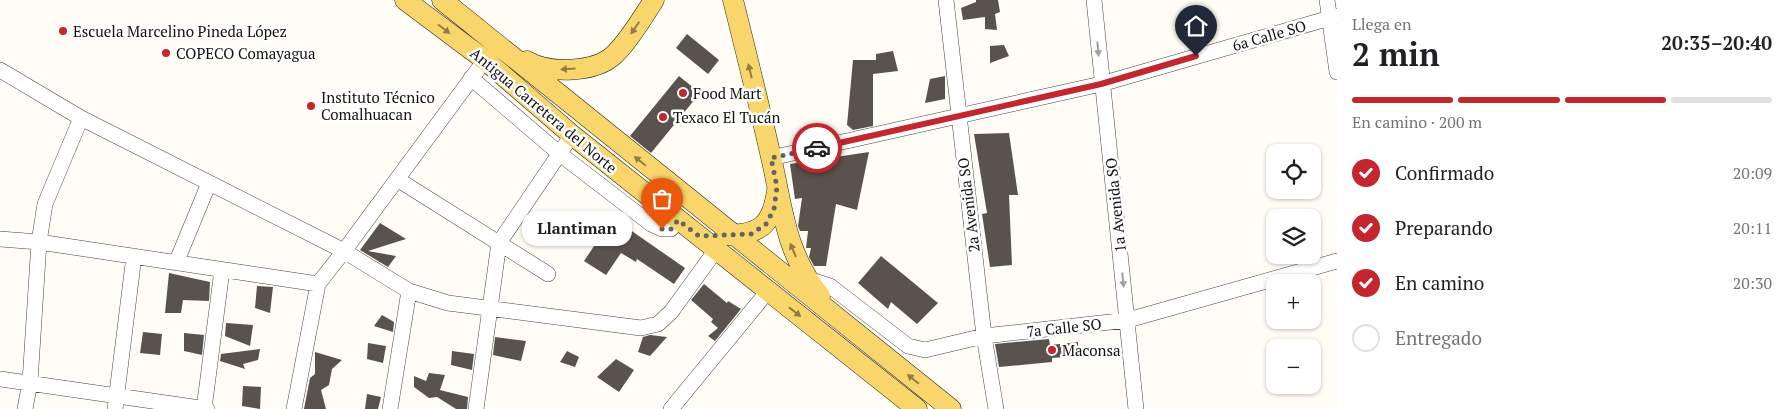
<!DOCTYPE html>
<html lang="es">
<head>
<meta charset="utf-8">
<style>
	:root { --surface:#fff; --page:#f2f2f2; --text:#202124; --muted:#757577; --line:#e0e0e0; --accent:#c4262e }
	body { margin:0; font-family:"PT Serif",serif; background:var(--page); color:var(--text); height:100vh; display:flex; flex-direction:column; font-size:19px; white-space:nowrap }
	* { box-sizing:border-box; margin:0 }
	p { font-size:16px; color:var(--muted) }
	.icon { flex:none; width:28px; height:28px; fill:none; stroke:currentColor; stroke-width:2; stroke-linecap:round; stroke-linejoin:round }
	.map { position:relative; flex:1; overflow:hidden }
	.drawer { display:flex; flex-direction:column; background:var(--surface); width:450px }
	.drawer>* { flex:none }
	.controls { position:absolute; left:1266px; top:144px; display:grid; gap:10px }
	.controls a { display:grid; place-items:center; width:55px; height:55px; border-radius:10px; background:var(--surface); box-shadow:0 1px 4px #0004; font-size:25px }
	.pin { position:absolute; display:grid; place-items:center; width:42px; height:42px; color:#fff; margin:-51px -21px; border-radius:50% 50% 50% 0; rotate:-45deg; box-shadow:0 0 5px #0007 }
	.pin .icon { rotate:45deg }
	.courier { position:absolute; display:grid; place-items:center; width:50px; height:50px; margin:-25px; border:4px solid #c4262e; border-radius:50%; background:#fff; color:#222; box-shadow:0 1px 6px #0007 }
	.bubble { position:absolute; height:35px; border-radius:15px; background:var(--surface); box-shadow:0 1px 4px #0004; font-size:16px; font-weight:700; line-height:35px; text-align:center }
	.summary em { font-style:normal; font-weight:700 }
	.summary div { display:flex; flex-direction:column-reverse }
	.summary { display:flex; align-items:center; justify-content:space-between; height:85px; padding:0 15px }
	h1 { font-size:32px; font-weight:700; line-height:38px }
	.bar { display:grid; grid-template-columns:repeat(4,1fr); gap:8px 5px; align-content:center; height:60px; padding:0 15px }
	.bar i { height:6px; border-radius:4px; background:var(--line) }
	.bar .active { background:var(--accent) }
	.bar p { grid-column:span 4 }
	ol { padding:0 15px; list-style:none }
	li { display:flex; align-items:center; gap:15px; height:55px }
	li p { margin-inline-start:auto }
	li .icon { padding:5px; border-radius:50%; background:var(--accent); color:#fff; stroke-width:4 }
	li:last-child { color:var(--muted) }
	li i { width:28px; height:28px; border:2px solid var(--line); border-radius:50% }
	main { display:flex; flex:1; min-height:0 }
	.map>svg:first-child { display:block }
	.building { fill:#5a524d }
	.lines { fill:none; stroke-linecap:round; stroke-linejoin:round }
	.minor-casing { stroke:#444; stroke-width:16 }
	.major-casing { stroke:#222; stroke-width:21 }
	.minor { stroke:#fff; stroke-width:15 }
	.major { stroke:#f9d66b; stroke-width:20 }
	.oneway { fill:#917d42 }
	.oneway2 { fill:#a0a0a0 }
	.done { stroke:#646461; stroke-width:5; stroke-dasharray:0 9 }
	.route { stroke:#c4262e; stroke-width:6 }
	.poi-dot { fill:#c4262e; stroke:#fff; stroke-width:2 }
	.labels { text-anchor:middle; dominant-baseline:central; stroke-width:5; stroke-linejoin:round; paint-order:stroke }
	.poi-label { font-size:15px; fill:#111; stroke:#fff; text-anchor:start }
	.street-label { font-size:15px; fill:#111; stroke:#fff }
</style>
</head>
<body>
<main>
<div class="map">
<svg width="1337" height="409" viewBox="0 0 1337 409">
	<rect width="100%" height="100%" fill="#fffdf5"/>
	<!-- building -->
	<path class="building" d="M976 0H998L1000 12 995 14 997 30 985 29V17L963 20 961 8 976 2Z
		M687 34 719 60 708 74 676 48Z
		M1004 45 1009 56 990 63V46Z
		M893 51 898 71 873 74V126L853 130 847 125 853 60H876V54Z
		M679 76 700 93 651 153 630 136Z
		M945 76V99L925 103 930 79Z
		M1009 133 1018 195H1009L1012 265 990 267 982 214 987 213 974 134Z
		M869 152 857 210 836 204 826 266H814L809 257 811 248H806L808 231H800L798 226 802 198 795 199 790 164Z
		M613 218 685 268 674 284 637 259 636 262 621 253 606 275 584 261Z
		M380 223 406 239 368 251 396 256 388 267 360 250Z
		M881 256 938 303 917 324 891 302 888 309 858 283Z
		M169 273 210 282 209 301 183 300 181 313H165Z
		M704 284 727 303 728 301 741 309 715 341 708 336 718 328 711 322 713 319 691 300Z
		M257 286 273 287 270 313 255 308Z
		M382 315 394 322 393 332 374 326Z
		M226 323 253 325 250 346 225 336Z
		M143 332 162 334 160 355 140 353Z
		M184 333 204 335 202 355 184 351Z
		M650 335 667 337 650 356 638 352 643 337Z
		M495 337 526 341 521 361 493 355Z
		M1049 339 1050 345 1078 342 1079 356 1052 358V362L999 367 995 344Z
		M368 343 386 346 383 363 367 359Z
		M260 349 258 360 243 364 245 369 220 361 221 354Z
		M452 351 474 354 472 370 451 365Z
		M567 351 579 357 575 367 560 362Z
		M315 352 342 360 332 369 329 385 321 390 326 409H304L310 378 315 374Z
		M616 359 634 370 619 392 597 377Z
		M429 373 445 375 440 390 468 397 467 409H456L437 397 429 398 414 387V376L426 381Z
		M243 386 261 387 260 409 242 406Z
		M367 394 381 397 378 409H365Z"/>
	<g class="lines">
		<!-- minor casing -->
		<g class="minor-casing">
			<path id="minor" d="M946 0 984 336 996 409
				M1094 0 1136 409
				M1327 0 1337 72
				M0 70 81 118 344 251 409 291 448 303 641 328 658 324 671 312 716 250
				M471 78 560 154 651 224 662 229H671L678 220
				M771 158 1101 84 1337 16
				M397 179 548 274
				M0 239 39 242 318 284
				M176 263 209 183
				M806 278 830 286 908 346 925 350 984 336 1128 320 1337 261
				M0 379 207 409
				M25 409 30 382 39 242 45 204 81 118
				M115 409 134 256
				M204 409 222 270
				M294 409 318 284 344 251 485 60
				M390 409 409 291
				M476 409 499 243 572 135
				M671 409 768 291"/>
		</g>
		<!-- major casing -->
		<g class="major-casing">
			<path id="major" d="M405 0 485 60 572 135 917 409
				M442 0 951 409
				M733 0C746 52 759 104 771 157 783 209 785 252 820 296
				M527 61C549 74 596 73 615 54 631 38 642 18 654 0
				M725 235C759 235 772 226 777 191"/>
		</g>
		<!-- minor -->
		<use href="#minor" class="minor"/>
		<!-- major -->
		<use href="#major" class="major"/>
	</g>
	<!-- one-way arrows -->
	<defs><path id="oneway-solid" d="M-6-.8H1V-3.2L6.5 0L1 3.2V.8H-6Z" transform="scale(1.25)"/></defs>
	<g class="oneway">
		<use href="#oneway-solid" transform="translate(635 28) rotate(124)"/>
		<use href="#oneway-solid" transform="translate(444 29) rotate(37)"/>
		<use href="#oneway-solid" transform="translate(568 69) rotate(176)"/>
		<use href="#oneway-solid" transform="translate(750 71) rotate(-104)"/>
		<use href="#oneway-solid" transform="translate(640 161) rotate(-141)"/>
		<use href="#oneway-solid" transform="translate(793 250) rotate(-113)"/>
		<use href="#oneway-solid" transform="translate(795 312) rotate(38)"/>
		<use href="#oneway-solid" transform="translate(913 379) rotate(-141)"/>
	</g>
	<g class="oneway2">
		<use href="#oneway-solid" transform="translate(1098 49) rotate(85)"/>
		<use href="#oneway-solid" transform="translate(1123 280) rotate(84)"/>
	</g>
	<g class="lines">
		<!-- done -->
		<path class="done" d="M662 229H671L678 220 699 236 751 234 766 224 774 209 777 187 771 158 817 148"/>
		<!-- route -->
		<path class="route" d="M817 148 1101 84 1196 56"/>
	</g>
	<!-- markers -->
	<g class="poi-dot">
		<circle cx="63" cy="31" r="5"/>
		<circle cx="166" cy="53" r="5"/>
		<circle cx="683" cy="93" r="5"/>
		<circle cx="311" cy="106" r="5"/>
		<circle cx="663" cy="117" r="5"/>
		<circle cx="1052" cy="350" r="5"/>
	</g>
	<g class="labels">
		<!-- poi labels -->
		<g class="poi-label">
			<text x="73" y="31">Escuela Marcelino Pineda López</text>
			<text x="176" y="53">COPECO Comayagua</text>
			<text x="693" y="93">Food Mart</text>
			<text x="321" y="97">Instituto Técnico<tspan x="321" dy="17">Comalhuacan</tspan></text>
			<text x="673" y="117">Texaco El Tucán</text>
			<text x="1062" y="350">Maconsa</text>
		</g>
		<!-- street labels -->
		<g class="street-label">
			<text transform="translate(1269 35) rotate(-16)">6a Calle SO</text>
			<text transform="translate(544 110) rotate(40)">Antigua Carretera del Norte</text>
			<text transform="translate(968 205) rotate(-97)">2a Avenida SO</text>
			<text transform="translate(1115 205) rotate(-96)">1a Avenida SO</text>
			<text transform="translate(1064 327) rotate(-6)">7a Calle SO</text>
		</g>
	</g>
</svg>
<div class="controls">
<a><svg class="icon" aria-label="locate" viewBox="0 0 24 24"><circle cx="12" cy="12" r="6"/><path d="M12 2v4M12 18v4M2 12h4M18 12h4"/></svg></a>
<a><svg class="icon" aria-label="layers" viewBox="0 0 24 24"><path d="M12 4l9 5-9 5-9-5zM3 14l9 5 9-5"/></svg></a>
<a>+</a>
<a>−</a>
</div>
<div class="pin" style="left:662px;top:229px;background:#ea580c"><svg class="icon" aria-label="bag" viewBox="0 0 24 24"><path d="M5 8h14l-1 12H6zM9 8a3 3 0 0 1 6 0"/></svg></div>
<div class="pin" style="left:1196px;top:56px;background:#1f2937"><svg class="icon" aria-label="home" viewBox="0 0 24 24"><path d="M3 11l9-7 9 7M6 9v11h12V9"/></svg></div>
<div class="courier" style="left:817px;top:148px"><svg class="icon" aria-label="car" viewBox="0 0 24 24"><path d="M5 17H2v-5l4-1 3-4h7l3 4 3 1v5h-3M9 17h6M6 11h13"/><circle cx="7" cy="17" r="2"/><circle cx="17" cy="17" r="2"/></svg></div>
<div class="bubble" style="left:522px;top:211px;width:110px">Llantiman</div>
</div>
<section class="drawer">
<div class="summary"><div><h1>2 min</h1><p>Llega en</p></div><em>20:35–20:40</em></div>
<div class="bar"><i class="active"></i><i class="active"></i><i class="active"></i><i></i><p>En camino · 200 m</p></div>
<ol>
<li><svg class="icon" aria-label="check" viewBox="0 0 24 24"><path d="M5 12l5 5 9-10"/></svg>Confirmado<p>20:09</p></li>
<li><svg class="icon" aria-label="check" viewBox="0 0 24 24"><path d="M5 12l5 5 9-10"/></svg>Preparando<p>20:11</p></li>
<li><svg class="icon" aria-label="check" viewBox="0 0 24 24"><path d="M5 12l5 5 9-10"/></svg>En camino<p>20:30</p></li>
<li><i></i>Entregado</li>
</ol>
</section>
</main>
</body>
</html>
